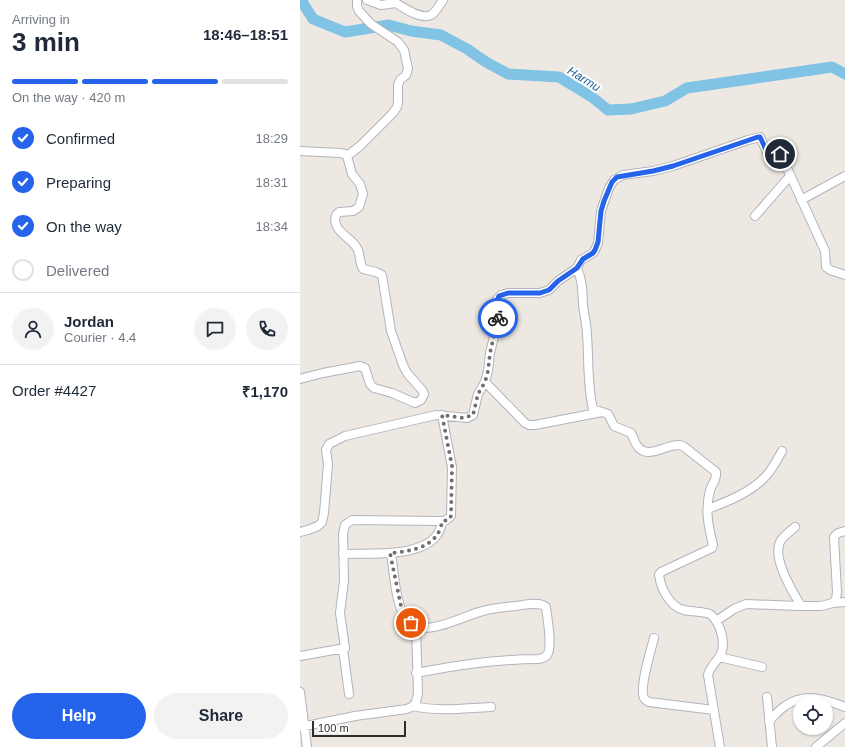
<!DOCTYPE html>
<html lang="en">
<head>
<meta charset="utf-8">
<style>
	:root { --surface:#fff; --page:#f2f2f3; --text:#1f2937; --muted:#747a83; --line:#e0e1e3; --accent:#2563eb }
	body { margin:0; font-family:Arial,sans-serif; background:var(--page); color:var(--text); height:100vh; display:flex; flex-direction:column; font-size:15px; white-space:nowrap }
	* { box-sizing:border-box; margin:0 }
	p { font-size:13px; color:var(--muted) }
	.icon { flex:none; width:22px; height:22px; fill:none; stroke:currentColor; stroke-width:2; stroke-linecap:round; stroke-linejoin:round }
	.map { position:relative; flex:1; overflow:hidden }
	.details { display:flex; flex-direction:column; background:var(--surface); width:300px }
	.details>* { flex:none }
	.tools { position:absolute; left:493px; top:695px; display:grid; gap:8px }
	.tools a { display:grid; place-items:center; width:40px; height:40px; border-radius:50%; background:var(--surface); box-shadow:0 1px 3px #0004; font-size:20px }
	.scale { position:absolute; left:12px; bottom:10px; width:94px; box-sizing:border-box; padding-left:4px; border:2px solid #2e2e2e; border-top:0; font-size:11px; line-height:14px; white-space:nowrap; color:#2e2e2e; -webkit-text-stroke:3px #fff; paint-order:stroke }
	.pin { position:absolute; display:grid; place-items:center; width:34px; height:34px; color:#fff; margin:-17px; border:2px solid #fff; border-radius:50%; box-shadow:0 1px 4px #0007 }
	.courier { position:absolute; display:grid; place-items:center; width:40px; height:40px; margin:-20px; border:3px solid #2563eb; border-radius:50%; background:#fff; color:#222; box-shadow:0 1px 5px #0007 }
	.headline em { font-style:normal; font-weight:600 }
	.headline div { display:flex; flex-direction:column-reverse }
	.headline { display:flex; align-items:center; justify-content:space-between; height:68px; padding:0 12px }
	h1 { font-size:26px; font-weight:600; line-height:30px }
	.bar { display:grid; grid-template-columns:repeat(4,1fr); gap:6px 4px; align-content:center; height:48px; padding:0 12px }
	.bar i { height:5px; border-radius:3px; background:var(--line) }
	.bar .active { background:var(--accent) }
	.bar p { grid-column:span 4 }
	.line { display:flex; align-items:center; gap:10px; padding:0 12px; border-top:1px solid var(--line) }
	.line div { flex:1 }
	.round { display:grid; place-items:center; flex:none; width:42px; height:42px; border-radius:21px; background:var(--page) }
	ol { padding:0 12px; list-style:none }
	li { display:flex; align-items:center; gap:12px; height:44px }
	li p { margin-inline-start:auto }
	li .icon { padding:4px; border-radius:50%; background:var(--accent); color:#fff; stroke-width:4 }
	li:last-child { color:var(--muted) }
	li i { width:22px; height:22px; border:2px solid var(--line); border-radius:50% }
	.action { display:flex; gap:8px; margin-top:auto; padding:8px 12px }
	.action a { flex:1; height:46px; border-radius:24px; background:var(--accent); color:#fff; font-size:16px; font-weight:600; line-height:46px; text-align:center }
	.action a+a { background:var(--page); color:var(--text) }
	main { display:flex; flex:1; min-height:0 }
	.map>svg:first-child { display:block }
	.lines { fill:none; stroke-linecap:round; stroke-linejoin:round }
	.river { stroke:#80c3e5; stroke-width:11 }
	.minor-casing { stroke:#b2b3bc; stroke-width:10 }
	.minor { stroke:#fff; stroke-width:8 }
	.done { stroke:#716f6d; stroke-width:4; stroke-dasharray:0 7.2 }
	.route { stroke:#2563eb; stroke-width:5 }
	.labels { text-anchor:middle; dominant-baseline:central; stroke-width:4; stroke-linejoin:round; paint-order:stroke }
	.water-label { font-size:12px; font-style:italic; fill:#1b6295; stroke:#fff }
</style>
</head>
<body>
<main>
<section class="details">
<div class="headline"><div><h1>3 min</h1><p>Arriving in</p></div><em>18:46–18:51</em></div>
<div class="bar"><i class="active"></i><i class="active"></i><i class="active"></i><i></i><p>On the way · 420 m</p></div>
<ol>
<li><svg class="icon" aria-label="check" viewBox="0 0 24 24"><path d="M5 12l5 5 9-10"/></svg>Confirmed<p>18:29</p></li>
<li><svg class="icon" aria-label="check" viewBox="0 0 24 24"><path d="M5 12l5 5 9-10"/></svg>Preparing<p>18:31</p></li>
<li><svg class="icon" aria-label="check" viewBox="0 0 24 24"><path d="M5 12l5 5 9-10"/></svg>On the way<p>18:34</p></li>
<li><i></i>Delivered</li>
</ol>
<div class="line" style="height:72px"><a class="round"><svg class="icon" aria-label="person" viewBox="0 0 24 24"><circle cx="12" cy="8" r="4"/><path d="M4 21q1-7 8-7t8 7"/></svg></a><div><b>Jordan</b><p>Courier · 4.4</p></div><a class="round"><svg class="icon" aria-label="chat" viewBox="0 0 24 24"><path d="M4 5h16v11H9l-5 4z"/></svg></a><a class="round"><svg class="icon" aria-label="phone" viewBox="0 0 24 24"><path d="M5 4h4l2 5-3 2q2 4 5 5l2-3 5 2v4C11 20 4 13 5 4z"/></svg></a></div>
<div class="line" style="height:52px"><div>Order #4427</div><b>₹1,170</b></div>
<div class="action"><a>Help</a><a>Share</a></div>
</section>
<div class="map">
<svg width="545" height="747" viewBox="0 0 545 747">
	<rect width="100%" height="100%" fill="#ede9e2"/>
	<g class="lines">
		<!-- river -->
		<path class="river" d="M1 0 13 19 45 32 89 25 111 31 141 35 167 49 186 62 208 74 259 77 292 97 308 110 331 109 365 101 387 88 532 67 545 74"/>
		<!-- minor casing -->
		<g class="minor-casing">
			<path id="minor" d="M67 0 81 5 96 3C104 8 121 20 131 15 136 12 140 4 143 0
				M0 151 40 153 45 154 47 156 52 174 60 184 63 194 59 207 53 211 39 212 36 215C31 231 50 236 57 248 61 255 59 263 63 269L76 272 82 275 91 331 103 365 107 373 122 390 124 394 121 400 115 403 92 393 74 388 70 384 65 368 60 366 23 373 0 379
				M47 156 60 146 93 113 97 107 98 102V85L100 80 106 75 108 69 104 50 98 42 71 24 59 11 57 6V0
				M501 200 545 176
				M455 216 490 176
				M277 268C283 283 282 289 283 304 284 315 287 325 287 335 289 360 287 384 293 409L308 414 314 426 331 433C333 436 334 441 336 444 346 462 365 444 379 445L383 446 416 472C417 480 412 484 410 490 405 510 408 525 413 545L412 548 361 572 359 575C361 589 370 607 384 610 393 612 402 611 410 614 420 622 427 643 420 656 416 662 410 667 408 675L420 747
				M185 382 225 423 229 425H235L302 412
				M408 509C428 501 450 493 465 477 472 470 477 460 482 451
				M495 527C491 531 482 537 480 542 472 559 493 592 501 606
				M0 532 8 530 18 526 22 522 24 513 28 464 26 450 29 444 45 436 136 415 167 418 173 415 178 394 185 382 188 371 190 353 198 321 196 304 197 299 201 295 208 293H240L249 290 258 281 277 268 281 260 293 253 295 250 298 243 301 211 309 188 314 180 323 175 353 171 373 166 448 140 460 137 468 154 470 155 479 153 481 155 525 251 526 267 530 270 545 275
				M91 553C94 572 95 599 104 616 119 643 161 616 183 611 194 608 205 607 216 606 225 605 239 601 246 607 247 617 253 647 247 655 245 658 242 658 239 659 198 659 157 665 116 673
				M43 554C69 553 120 558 137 535 140 531 141 525 143 521
				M533 603 545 602
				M416 621 434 609 446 604 498 606H521L533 603 536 599 537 592 534 537 538 533 545 531
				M354 638C351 650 339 688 344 698 346 701 347 701 349 702L414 710
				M43 649 49 694
				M0 656 45 648 40 613 44 581 43 534 45 525 52 520 139 521H145L151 516 152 467 142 415
				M419 657 462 667
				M0 692 7 747
				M467 697 472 747
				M113 706C139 712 165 708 191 707
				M469 721C474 716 479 710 485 706 505 692 525 699 545 707
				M0 727 55 716 107 709 113 706 116 702 118 693 116 627
				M516 747 545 723"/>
		</g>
		<!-- minor -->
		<use href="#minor" class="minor"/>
	</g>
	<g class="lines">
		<!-- done -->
		<path class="done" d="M111 623 105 617 102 611 90 553C106 552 127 549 137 535 140 531 141 525 143 521L148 520 151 516 152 466 142 415 163 418 173 415 178 394 185 382 188 371 190 353 198 318"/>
		<!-- route -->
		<path class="route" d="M198 318 196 304 199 296 208 293H240L249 290 258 281 277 268 283 259 293 253 295 250 298 242 301 211 304 201 312 182 317 177 353 171 373 166 458 137H460L468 154 470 155 480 154"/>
	</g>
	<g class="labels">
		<!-- water labels -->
		<g class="water-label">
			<text transform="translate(284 79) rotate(32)">Harmu</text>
		</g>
	</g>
</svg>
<div class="tools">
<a><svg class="icon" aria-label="locate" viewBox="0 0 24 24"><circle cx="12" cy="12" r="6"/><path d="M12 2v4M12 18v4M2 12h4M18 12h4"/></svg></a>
</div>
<div class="scale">100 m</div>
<div class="pin" style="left:111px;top:623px;background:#ea580c"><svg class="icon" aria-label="bag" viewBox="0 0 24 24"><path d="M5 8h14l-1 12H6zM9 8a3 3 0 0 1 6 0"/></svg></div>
<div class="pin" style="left:480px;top:154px;background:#1f2937"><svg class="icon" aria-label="home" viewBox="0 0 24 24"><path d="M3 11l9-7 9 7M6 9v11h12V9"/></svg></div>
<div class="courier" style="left:198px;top:318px"><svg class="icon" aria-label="bike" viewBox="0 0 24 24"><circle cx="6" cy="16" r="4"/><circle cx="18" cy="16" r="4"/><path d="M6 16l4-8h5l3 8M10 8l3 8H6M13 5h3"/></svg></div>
</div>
</main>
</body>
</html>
